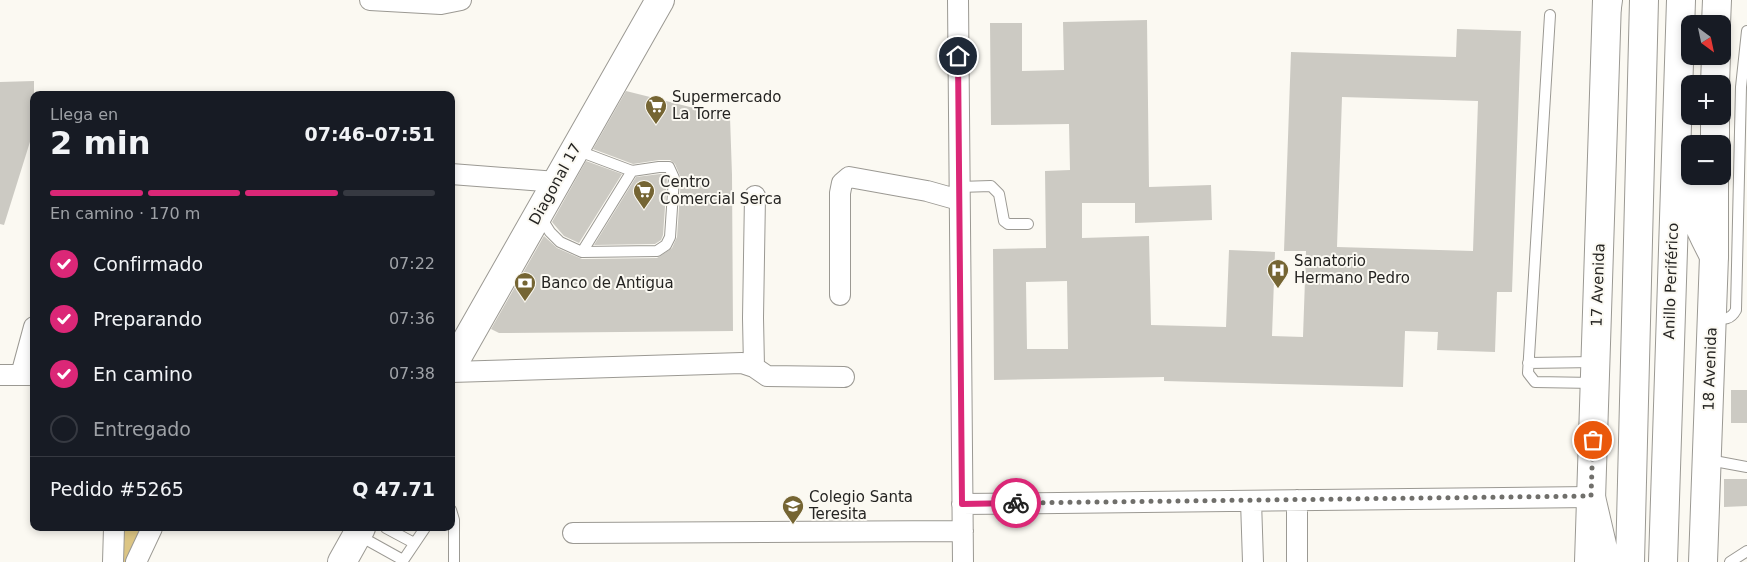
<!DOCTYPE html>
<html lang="es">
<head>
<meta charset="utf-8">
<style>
	:root { --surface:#171b24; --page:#242831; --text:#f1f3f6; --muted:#9ea1a6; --line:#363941; --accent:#db2777 }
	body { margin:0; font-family:"DejaVu Sans",sans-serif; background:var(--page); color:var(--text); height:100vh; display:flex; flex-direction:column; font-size:19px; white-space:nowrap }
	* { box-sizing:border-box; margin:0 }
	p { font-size:16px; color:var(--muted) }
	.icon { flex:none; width:28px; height:28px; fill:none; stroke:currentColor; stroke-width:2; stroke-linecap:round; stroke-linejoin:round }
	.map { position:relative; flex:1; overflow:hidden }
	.details { position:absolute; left:30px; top:91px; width:425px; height:440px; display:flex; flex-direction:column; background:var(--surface); border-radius:10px; box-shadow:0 2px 8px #0003 }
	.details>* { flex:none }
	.needle { width:32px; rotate:147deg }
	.buttons { position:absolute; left:1681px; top:15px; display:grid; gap:10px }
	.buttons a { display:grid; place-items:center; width:50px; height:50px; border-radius:10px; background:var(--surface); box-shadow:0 2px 8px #0003; font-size:25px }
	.pin { position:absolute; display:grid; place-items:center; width:42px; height:42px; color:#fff; margin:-21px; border:2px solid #fff; border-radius:50%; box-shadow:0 1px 5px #0007 }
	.courier { position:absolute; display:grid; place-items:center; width:50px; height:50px; margin:-25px; border:4px solid #db2777; border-radius:50%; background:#fff; color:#222; box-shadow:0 1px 6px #0007 }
	.headline em { font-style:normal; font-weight:700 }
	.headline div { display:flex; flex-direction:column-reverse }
	.headline { display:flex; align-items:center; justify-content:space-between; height:85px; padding:0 20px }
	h1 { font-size:32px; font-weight:700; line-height:38px }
	.bar { display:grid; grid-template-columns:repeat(4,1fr); gap:8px 5px; align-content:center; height:60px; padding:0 20px }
	.bar i { height:6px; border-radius:4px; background:var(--line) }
	.bar .on { background:var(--accent) }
	.bar p { grid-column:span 4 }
	.line { display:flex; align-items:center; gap:12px; padding:0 20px; border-top:1px solid var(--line) }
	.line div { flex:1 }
	ol { padding:0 20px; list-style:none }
	li { display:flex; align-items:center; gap:15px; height:55px }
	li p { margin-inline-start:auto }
	li .icon { padding:5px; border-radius:50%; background:var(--accent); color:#fff; stroke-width:4 }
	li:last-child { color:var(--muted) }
	li i { width:28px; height:28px; border:2px solid var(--line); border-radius:50% }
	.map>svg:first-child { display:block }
	.green { fill:#dcc584 }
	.building { fill:#cccac3; fill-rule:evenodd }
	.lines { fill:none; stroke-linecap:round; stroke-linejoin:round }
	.lane-casing { stroke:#9b9993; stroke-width:12 }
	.street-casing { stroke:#9b9993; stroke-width:22 }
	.secondary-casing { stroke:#9b9993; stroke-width:30 }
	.highway-casing { stroke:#9b9993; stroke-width:30 }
	.lane { stroke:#fff; stroke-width:10 }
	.street { stroke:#fff; stroke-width:20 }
	.secondary { stroke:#fff; stroke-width:28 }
	.highway { stroke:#fff; stroke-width:28 }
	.done { stroke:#706f6b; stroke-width:5; stroke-dasharray:0 9 }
	.route { stroke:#db2777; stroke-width:6 }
	.labels { text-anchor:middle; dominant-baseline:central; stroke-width:4; stroke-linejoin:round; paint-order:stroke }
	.poi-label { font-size:15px; fill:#252422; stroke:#fbf9f2; text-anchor:start }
	.street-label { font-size:15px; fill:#252422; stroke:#fbf9f2 }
</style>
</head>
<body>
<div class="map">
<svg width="1747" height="562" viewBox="0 0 1747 562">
	<rect width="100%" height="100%" fill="#fbf9f2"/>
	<!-- green -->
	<path class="green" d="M119 528H145L129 562H119Z"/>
	<!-- building -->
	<path class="building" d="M1147 20 1149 187 1211 185 1212 220 1135 223V203H1082V238L1149 236 1151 325 1226 327 1229 250 1275 252 1272 336 1303 337 1306 251H1284L1291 52 1456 57 1457 29 1521 31 1512 292H1497L1495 352 1437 350 1438 332 1405 331 1403 387 1164 381V377L994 380 993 249 1046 248 1045 171 1070 170 1069 124 991 125 990 23H1022V71L1064 70 1063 22ZM1342 97 1478 101 1473 251 1337 247ZM1067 281 1068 349H1027L1026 282Z
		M34 81V129L4 225 0 224V82Z
		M626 91 730 117 732 175 733 331 499 333 491 329 544 236 557 248 582 259 657 258 672 248 677 237 681 178 675 164 670 160H659L633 164 593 149Z
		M586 161 622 174 579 243 564 236 552 222Z
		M660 174H665L667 179 663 235 661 240 655 244 594 245 636 177Z
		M1731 390H1747V423H1731Z
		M1724 479H1747V506L1724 507Z"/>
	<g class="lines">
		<!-- lane casing -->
		<g class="lane-casing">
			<path id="lane" d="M1550 15 1528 373 1535 382 1594 383
				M959 187 991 186 999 194 1004 221 1008 224H1028
				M540 216 550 232 560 242 582 252 657 251 666 245 670 237 674 178 669 167H659L632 171 576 150
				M582 252 632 171
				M1713 318C1723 319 1730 321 1736 310L1741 87 1747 31
				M1528 363 1595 362
				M1709 460 1747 467
				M451 510 454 520V562
				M386 528 414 543
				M358 535 403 560
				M402 562 425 528
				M1730 562 1747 551"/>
		</g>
		<!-- street casing -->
		<g class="street-casing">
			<path id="street" d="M370 0 441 4 461 0
				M958 0 963 562
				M451 174 557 182
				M840 295V193L842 183 849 177 927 191 959 200
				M754 367 753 318 755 196
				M451 372 742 363 754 367 767 376 844 377
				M0 375H34
				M21 375 34 327
				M1297 500V562
				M1251 501 1253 562
				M962 504 1591 497
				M573 533 963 531
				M113 562 114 528
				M136 562 152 528"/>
		</g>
		<!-- secondary casing -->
		<g class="secondary-casing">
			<path id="secondary" d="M1716 24 1717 0
				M1715 84 1716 56
				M1715 144V116
				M451 368 660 0
				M342 562 361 528
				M1589 562 1607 0
				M1703 562 1714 256V176"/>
		</g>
		<!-- highway casing -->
		<g class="highway-casing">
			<path id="highway" d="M1607 7 1608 0
				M1689 172C1690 209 1697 224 1714 256
				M1591 497 1606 562
				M1630 562 1644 0
				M1663 562 1681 0"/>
		</g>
		<!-- lane -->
		<use href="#lane" class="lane"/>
		<!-- street -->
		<use href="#street" class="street"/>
		<!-- secondary -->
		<use href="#secondary" class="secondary"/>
		<!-- highway -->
		<use href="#highway" class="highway"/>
	</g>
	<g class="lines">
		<!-- done -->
		<path class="done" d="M1016 503 1591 496 1593 440"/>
		<!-- route -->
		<path class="route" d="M958 56 962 504 1016 503"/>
	</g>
	<!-- icons -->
	<defs>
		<g id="supermarket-pin" transform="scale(1.125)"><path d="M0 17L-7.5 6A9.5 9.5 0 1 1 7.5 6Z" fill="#756533" stroke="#fbf9f2"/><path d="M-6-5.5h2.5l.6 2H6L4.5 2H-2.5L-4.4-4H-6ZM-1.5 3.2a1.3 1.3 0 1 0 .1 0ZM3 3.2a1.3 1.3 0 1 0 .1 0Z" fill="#fff"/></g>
		<g id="hospital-pin" transform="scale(1.125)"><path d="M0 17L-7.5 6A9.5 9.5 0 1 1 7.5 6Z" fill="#756533" stroke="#fbf9f2"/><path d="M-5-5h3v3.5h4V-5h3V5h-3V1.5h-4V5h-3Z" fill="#fff"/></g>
		<g id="bank-pin" transform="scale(1.125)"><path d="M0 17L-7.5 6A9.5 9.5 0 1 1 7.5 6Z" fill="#756533" stroke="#fbf9f2"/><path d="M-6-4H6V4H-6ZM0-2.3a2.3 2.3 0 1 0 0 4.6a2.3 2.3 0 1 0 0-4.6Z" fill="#fff"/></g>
		<g id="school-pin" transform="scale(1.125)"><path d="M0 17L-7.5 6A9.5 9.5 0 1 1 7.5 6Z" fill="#756533" stroke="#fbf9f2"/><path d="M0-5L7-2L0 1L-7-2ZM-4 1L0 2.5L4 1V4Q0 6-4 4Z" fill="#fff"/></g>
	</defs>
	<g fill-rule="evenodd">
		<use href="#supermarket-pin" x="656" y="106"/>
		<use href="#supermarket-pin" x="644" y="191"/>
		<use href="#hospital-pin" x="1278" y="270"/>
		<use href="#bank-pin" x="525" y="283"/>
		<use href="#school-pin" x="793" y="506"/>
	</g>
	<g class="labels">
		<!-- poi labels -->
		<g class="poi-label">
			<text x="672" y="97">Supermercado<tspan x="672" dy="17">La Torre</tspan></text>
			<text x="660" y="182">Centro<tspan x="660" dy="17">Comercial Serca</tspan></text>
			<text x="1294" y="261">Sanatorio<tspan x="1294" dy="17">Hermano Pedro</tspan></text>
			<text x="541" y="283">Banco de Antigua</text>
			<text x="809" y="497">Colegio Santa<tspan x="809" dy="17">Teresita</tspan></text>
		</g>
		<!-- street labels -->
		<g class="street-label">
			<text transform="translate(555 184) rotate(-61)">Diagonal 17</text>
			<text transform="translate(1671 281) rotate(-88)">Anillo Periférico</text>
			<text transform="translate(1598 285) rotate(-88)">17 Avenida</text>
			<text transform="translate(1710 369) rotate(-88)">18 Avenida</text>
		</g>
	</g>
</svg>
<div class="buttons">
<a><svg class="needle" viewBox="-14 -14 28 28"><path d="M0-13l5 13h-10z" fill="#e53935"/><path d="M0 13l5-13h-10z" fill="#9ea1a6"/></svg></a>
<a>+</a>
<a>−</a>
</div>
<div class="pin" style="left:1593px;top:440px;background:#ea580c"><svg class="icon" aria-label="bag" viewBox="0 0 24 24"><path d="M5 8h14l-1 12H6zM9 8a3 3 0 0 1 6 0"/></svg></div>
<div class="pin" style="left:958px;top:56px;background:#1f2937"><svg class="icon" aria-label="home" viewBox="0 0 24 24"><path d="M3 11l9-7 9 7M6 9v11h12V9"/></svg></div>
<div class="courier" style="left:1016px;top:503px"><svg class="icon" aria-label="bike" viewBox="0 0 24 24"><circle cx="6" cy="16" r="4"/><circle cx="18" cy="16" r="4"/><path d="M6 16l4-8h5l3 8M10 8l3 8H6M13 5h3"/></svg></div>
<section class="details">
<div class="headline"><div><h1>2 min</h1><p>Llega en</p></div><em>07:46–07:51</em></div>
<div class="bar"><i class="on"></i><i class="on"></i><i class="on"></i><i></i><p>En camino · 170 m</p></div>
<ol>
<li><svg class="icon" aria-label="check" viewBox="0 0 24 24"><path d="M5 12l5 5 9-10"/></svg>Confirmado<p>07:22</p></li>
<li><svg class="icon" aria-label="check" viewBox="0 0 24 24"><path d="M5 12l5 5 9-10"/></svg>Preparando<p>07:36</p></li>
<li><svg class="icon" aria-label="check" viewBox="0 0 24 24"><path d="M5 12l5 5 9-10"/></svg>En camino<p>07:38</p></li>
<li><i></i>Entregado</li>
</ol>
<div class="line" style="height:65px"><div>Pedido #5265</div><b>Q 47.71</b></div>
</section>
</div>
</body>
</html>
